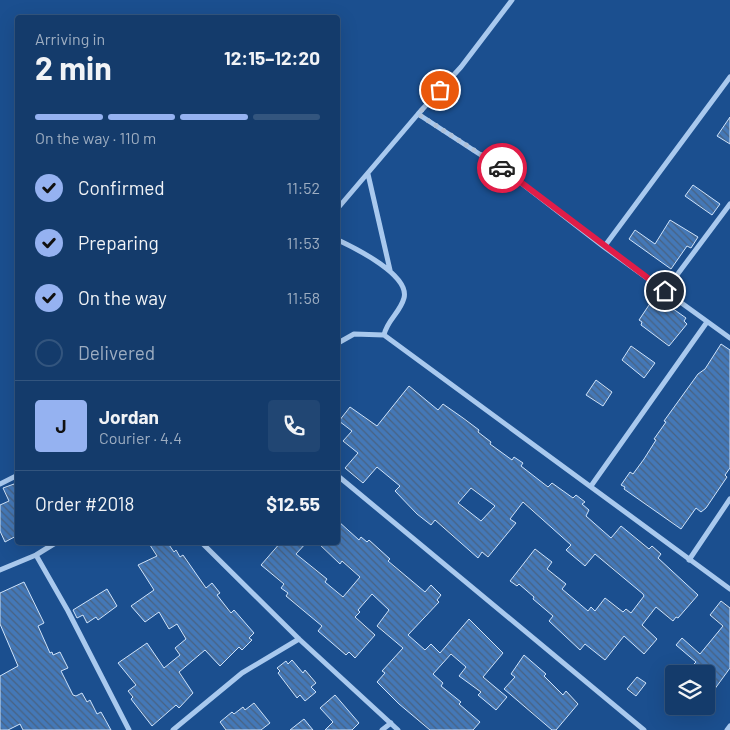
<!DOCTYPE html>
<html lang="en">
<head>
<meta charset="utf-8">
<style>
	:root { --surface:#143b6b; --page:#214673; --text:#f1f3f6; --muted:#9dadc1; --line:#33557e; --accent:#95b2f1 }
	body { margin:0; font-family:Barlow,sans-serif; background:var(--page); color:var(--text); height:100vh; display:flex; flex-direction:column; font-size:19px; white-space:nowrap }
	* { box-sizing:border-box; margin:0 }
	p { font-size:16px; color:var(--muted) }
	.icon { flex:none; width:28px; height:28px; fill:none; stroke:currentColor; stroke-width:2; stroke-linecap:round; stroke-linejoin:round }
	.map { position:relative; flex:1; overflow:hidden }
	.sheet { position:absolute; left:15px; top:15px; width:325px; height:530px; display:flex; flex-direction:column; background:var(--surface); border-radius:5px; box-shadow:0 5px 20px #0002,0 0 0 1px var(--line) }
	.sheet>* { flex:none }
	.tools { position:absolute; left:665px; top:665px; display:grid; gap:10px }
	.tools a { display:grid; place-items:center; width:50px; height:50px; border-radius:5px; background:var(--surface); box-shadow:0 5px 20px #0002,0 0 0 1px var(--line); font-size:25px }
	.pin { position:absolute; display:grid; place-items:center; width:42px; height:42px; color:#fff; margin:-21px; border:2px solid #fff; border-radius:50%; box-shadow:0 1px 5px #0007 }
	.courier { position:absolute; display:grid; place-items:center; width:50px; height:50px; margin:-25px; border:4px solid #e11d48; border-radius:50%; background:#fff; color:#222; box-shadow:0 1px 6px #0007 }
	.summary em { font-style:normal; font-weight:700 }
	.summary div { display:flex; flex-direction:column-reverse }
	.summary { display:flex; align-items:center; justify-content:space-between; height:85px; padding:0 20px }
	h1 { font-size:32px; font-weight:700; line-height:38px }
	.bar { display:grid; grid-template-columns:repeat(4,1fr); gap:8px 5px; align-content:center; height:60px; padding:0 20px }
	.bar i { height:6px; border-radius:4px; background:var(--line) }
	.bar .active { background:var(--accent) }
	.bar p { grid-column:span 4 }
	.line { display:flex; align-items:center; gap:12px; padding:0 20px; border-top:1px solid var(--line) }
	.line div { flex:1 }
	.round { display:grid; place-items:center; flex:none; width:52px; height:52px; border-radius:5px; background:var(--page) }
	ol { padding:0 20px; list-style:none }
	li { display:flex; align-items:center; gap:15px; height:55px }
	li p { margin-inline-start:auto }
	li .icon { padding:5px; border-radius:50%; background:var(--accent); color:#111; stroke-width:4 }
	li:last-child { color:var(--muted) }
	li i { width:28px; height:28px; border:2px solid var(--line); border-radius:50% }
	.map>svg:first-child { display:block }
	.building { fill:url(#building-back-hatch); stroke:#cfe3fa; fill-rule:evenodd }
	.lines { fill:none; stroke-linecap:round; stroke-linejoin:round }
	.street { stroke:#a9c9ee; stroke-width:5 }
	.done { stroke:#afc1d8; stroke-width:5; stroke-dasharray:0 9 }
	.route { stroke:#e11d48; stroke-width:6 }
</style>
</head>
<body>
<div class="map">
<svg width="730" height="730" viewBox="0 0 730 730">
	<defs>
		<pattern id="building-back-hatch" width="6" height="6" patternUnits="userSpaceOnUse" patternTransform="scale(1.25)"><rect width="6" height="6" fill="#4478b7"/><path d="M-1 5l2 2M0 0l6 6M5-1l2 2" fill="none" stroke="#486282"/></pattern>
	</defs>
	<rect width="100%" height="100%" fill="#1b4f8f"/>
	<!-- building -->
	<path class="building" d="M730 117V144L717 136Z
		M693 185 720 204 712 215 685 196Z
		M670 220 698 237 691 248 687 246 671 269 629 239 635 230 655 244Z
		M655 296 686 318 684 321 687 324 669 346 641 325 642 322 639 320Z
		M721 344 730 350V468L725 475 727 477 706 508 701 512 696 508 681 529 624 489 625 487 621 485 630 472 633 474 644 459 656 440 654 439 666 422 664 421 698 374 705 369Z
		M631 346 655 363 644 378 622 360Z
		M596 380 612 392 603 406 586 395Z
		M409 386 438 410 443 404 463 418 479 430 478 432 491 442 490 444 512 460 514 457 523 463 521 466 548 487 552 483 573 498 576 495 585 502 582 504 589 510 586 516 611 538 621 526 649 549 652 546 661 554 658 558 698 595 678 618 676 617 673 621 656 607 642 625 657 639 644 654 624 636 605 660 585 644 580 650 549 621 553 616 533 599 534 597 519 584 517 586 510 581 535 549 552 562 547 569 566 584 562 589 588 611 591 607 595 611 605 598 623 612 626 609 631 613 644 596 643 594 595 554 585 566 566 550 571 545 523 502 510 519 516 523 488 557 482 552 478 558 435 520 431 525 417 514 395 491 400 486 377 467 363 483 345 468 358 453 343 441 352 431 339 421 350 407 377 426ZM471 488 495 506 481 521 458 503Z
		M14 484 18 491V535L5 542 0 531V505L9 501 3 488Z
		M338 521 359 540 361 537 367 542 369 540 390 559 388 561 425 592 431 585 441 595 437 600 439 602 408 635 425 650 431 644 440 653 469 619 503 653 483 677 507 697 496 710 478 695 481 692 459 676 466 667 451 654 433 674 443 683 441 686 461 702 459 704 480 722 473 730H430L399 704 377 682 385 673 382 671 403 648 377 626 389 610 372 594 358 610 360 612 355 617 375 635 355 658 349 652 346 655 318 631 322 626 286 596 288 593 281 588 284 584 261 565 281 542H307L296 554 327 579 325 582 343 597 360 577 342 561 340 564 317 542H338Z
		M148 542H167L174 552 176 550 180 557 183 555 206 588 212 583 220 593 217 595 231 613 234 610 254 633 249 638 252 640 242 650 239 647 220 666 205 650 179 672 193 693 179 708 176 705 152 726 131 699 133 697 128 691 136 685 118 663 147 643 164 668 180 655 175 648 186 639 177 624 169 629 159 612 145 622 131 606 154 590 138 565 157 556Z
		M24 582 44 623 38 626 50 653 52 652 53 655 60 652 68 668 61 671 73 695 76 696 82 693 87 702 90 700 97 714 101 712 111 730H23L20 724 8 730H0V676L18 666 0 624V593Z
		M107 589 117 606 98 620 96 617 87 623 83 615 77 618 73 610Z
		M721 601 730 608V668L706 701V674H696L699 670 693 665 696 662 676 645 682 638 700 654 723 626 710 615Z
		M524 655 546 674 544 676 563 695 566 691 578 704 556 730H552L504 689 515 677 511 674Z
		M292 660 303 673 305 670 316 683 311 687 316 692 305 701 300 695 297 698 278 673 280 671 277 668 286 661 288 664Z
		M637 677 646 683 636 696 627 689Z
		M335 695 359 723 352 730H325L333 722 320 708Z
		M254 703 270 723 261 730H226L220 722 232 712 234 714 243 707 245 710Z
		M304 719 313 730H290Z"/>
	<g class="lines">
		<!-- street -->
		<path class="street" d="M418 114 507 172 604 247 730 338
			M368 174 390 270
			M338 208 418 114 461 67 512 0
			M338 240C355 248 410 275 404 298 400 313 387 320 384 335
			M604 247 730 77
			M665 291 730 204
			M338 343 354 334 384 335 730 589
			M338 476 644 730
			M0 484 18 475
			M591 486 707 322
			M201 542 299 639 398 730
			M36 555 68 611 129 730
			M689 560 730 499
			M0 570 36 555 57 542
			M173 730 242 673 299 639
			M382 730 391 723
			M727 730 730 726"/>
	</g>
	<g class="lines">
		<!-- done -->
		<path class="done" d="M440 90 418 114 502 168"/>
		<!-- route -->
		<path class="route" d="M502 168 665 291"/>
	</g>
</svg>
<div class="tools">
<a><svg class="icon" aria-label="layers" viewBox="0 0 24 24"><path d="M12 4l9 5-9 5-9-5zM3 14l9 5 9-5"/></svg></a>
</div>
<div class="pin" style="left:440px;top:90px;background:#ea580c"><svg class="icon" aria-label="bag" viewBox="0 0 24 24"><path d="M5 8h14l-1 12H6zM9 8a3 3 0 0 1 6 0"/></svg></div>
<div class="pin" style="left:665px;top:291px;background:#1f2937"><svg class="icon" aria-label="home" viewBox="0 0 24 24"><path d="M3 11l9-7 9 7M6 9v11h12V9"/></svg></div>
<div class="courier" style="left:502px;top:168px"><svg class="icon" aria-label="car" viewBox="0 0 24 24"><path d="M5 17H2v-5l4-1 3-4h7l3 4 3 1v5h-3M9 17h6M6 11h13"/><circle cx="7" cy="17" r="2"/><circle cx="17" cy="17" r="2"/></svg></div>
<section class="sheet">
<div class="summary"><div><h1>2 min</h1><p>Arriving in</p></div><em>12:15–12:20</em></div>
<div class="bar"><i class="active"></i><i class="active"></i><i class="active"></i><i></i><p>On the way · 110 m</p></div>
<ol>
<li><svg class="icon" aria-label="check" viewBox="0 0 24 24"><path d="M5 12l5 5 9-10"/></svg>Confirmed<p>11:52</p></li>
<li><svg class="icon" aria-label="check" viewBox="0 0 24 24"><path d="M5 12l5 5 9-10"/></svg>Preparing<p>11:53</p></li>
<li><svg class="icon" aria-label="check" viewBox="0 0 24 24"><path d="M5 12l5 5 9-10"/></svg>On the way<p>11:58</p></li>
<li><i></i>Delivered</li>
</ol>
<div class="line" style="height:90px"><b class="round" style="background:var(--accent);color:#111">J</b><div><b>Jordan</b><p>Courier · 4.4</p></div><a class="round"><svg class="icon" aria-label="phone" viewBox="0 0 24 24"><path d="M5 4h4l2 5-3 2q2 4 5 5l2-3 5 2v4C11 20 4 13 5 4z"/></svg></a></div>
<div class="line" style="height:65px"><div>Order #2018</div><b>$12.55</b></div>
</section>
</div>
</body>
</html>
